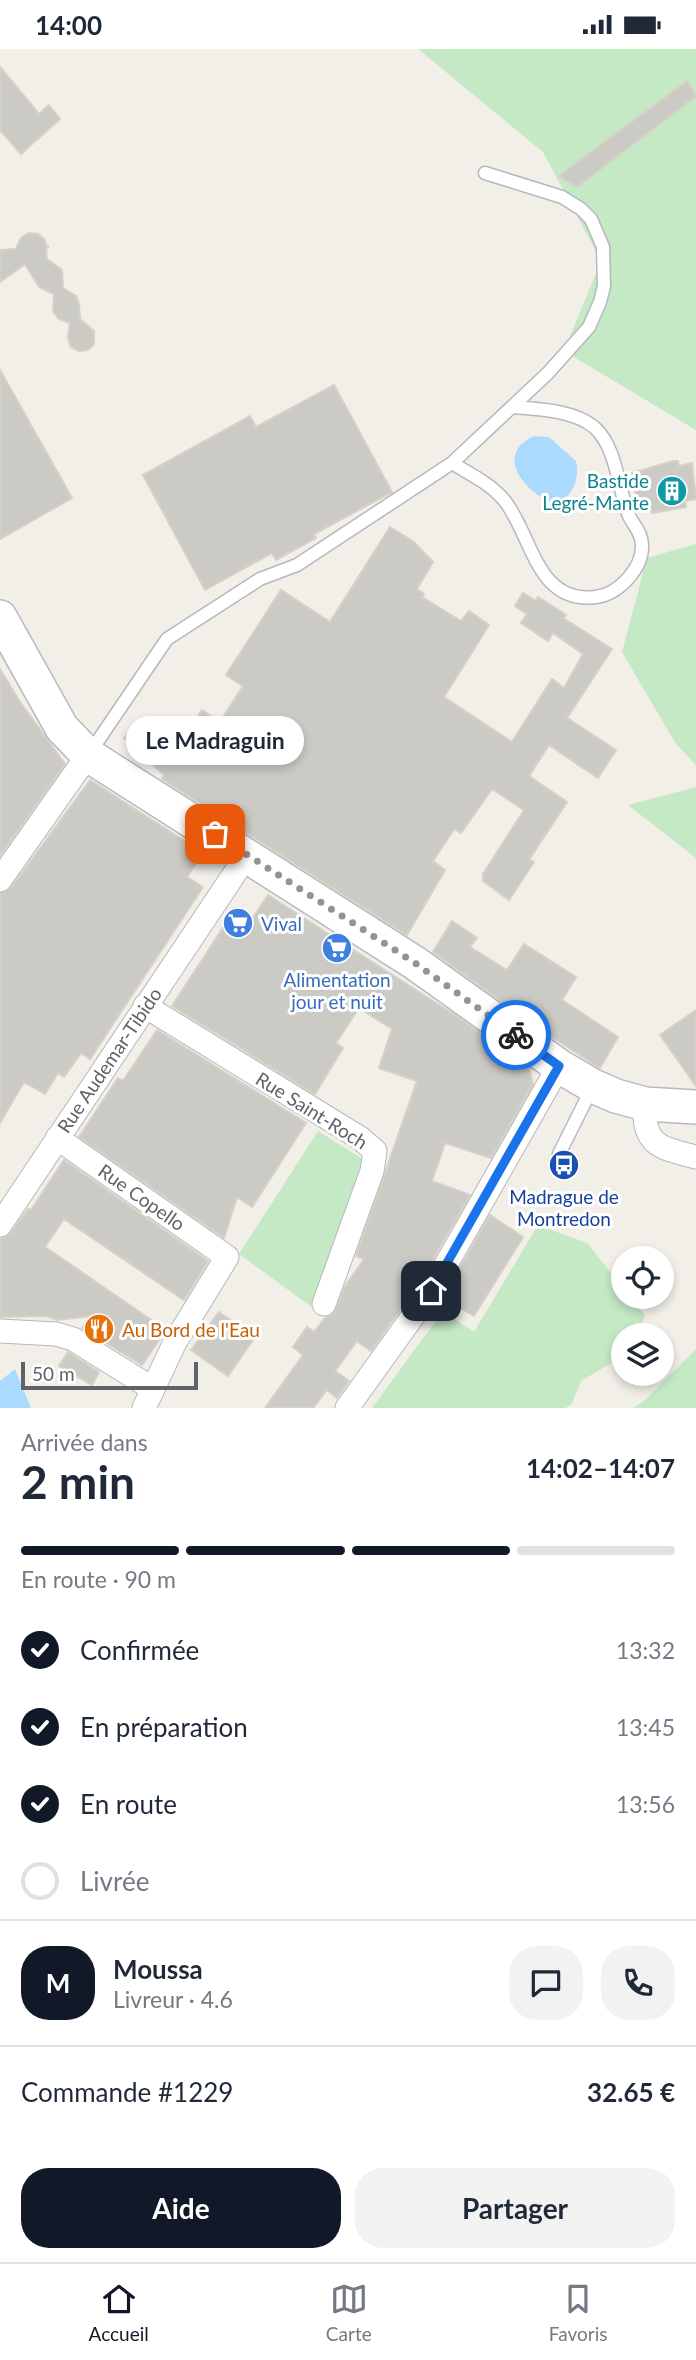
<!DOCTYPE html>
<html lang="fr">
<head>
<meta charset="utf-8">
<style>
	:root { --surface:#fff; --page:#f2f2f3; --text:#1f2937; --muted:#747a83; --line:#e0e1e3; --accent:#111827 }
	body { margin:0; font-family:Lato,sans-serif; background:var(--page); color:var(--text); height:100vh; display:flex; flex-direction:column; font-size:26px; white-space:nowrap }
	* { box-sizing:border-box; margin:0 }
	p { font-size:23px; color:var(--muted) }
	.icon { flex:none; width:38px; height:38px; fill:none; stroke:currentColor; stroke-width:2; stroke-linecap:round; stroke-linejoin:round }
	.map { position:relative; height:1359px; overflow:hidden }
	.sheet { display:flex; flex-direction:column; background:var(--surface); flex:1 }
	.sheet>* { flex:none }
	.fabs { position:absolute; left:611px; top:1197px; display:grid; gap:14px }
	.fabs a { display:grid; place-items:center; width:63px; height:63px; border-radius:50%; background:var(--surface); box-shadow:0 4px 10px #0003; font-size:35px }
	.scale { position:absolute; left:21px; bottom:18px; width:177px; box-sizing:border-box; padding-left:7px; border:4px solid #5f6368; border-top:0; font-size:19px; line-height:24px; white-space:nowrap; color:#5f6368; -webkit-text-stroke:5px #fff; paint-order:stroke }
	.pin { position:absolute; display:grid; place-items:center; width:60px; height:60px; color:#fff; margin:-30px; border-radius:14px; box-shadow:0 4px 10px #0006 }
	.courier { position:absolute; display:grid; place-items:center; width:70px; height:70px; margin:-35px; border:5px solid #1a73e8; border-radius:50%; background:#fff; color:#222; box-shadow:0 2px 9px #0007 }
	.bubble { position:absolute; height:49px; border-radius:24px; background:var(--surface); box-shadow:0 4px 10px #0003; font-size:23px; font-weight:700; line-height:49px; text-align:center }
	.head em { font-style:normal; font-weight:700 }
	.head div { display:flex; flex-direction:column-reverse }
	.head { display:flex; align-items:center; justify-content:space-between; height:119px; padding:0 21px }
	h1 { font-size:46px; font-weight:700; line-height:52px }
	.bar { display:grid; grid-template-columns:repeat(4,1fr); gap:10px 7px; align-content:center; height:84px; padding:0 21px }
	.bar i { height:9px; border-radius:5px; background:var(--line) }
	.bar .current { background:var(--accent) }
	.bar p { grid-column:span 4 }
	.line { display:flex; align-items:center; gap:18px; padding:0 21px; border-top:2px solid var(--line) }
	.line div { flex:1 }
	.round { display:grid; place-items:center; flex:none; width:74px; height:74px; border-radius:28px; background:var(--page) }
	ol { padding:0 21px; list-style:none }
	li { display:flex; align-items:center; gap:21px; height:77px }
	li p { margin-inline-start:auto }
	li .icon { padding:7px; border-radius:50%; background:var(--accent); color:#fff; stroke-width:4 }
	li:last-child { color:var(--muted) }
	li i { width:38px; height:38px; border:4px solid var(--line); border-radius:50% }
	.button { display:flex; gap:14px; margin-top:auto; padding:14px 21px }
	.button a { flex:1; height:80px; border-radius:28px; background:var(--accent); color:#fff; font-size:28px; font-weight:700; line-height:80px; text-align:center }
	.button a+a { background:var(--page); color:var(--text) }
	.status { display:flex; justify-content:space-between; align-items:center; height:49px; padding:0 35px; background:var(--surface); direction:ltr }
	.status svg { height:19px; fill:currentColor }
	.menu { display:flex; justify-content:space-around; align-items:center; height:98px; border-top:2px solid var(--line); background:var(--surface); font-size:19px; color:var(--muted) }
	.menu a { display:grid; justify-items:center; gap:4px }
	.menu .current { color:var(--accent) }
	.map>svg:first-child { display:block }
	.green { fill:#c5e8c5 }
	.water { fill:#aadaff }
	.building { fill:#cccac5; stroke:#d6d1c6; stroke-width:2 }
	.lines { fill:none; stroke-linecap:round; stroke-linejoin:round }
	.lane-casing { stroke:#b5b8bc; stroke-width:15 }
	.street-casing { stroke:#b5b8bc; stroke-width:25 }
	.secondary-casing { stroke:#b6babf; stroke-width:36 }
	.lane { stroke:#fff; stroke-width:12 }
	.street { stroke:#fff; stroke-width:23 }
	.secondary { stroke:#fff; stroke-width:33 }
	.done { stroke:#929495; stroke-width:7; stroke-dasharray:0 12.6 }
	.route { stroke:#1a73e8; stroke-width:9 }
	.labels { text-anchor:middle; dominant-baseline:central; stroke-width:6; stroke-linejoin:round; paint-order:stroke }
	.culture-label { font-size:19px; fill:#0d838f; stroke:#fff; text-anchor:end }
	.shop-label { font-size:19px; fill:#366cbe; stroke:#fff; text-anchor:start }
	.street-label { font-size:19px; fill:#5f6368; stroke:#fff }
	.transit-label { font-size:19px; fill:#164399; stroke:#fff }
	.food-label { font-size:19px; fill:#c56008; stroke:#fff; text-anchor:start }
</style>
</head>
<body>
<div class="status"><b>14:00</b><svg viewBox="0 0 49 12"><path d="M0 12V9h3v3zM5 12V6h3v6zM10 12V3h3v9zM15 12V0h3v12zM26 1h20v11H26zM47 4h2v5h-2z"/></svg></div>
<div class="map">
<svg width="696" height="1359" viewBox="0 0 696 1359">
	<rect width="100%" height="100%" fill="#f1efe8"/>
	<!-- green -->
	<path class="green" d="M418 0H696V381L564 302 601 212 543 103Z
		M696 495V716L676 695 622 603 647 509Z
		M696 738V809L628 756Z
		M318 1082 367 1113 313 1259 239 1205Z
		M538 1176 587 1194 623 1239V1248H630L645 1266 638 1286H623V1307L581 1332 571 1356 565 1359H372L443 1262 474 1283Z
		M696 1300V1359H633L645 1351Z"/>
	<!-- water -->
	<path class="water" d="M534 387 549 388 576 412C582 433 565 464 542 449 517 433 499 403 534 387Z
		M15 1320 31 1359H0V1332Z"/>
	<!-- building -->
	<path class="building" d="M0 18 39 65 49 56 60 70 21 105 0 81Z
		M687 32 696 47 577 138 559 127Z
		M29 184 38 185 45 191 46 198 49 197 46 200 47 210 62 221 63 239 76 247 79 255 80 270 94 282V295L88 301 79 302 71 298 68 289 70 274 59 270 53 263 54 245 39 238 25 215 0 233V201L16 200 21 189Z
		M0 321 72 449 0 490Z
		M334 336 392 443 314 485 316 489 276 511 272 504 205 541 143 426 250 367 256 378Z
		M673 412H678L679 417 692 414 696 450 685 452 686 458 652 464 651 460 639 462 632 424Z
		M390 478 414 493 433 513 417 540 424 545 422 548 461 572 469 562 489 576 444 648 512 693 552 630 564 639 583 605 553 584 548 592 521 574 527 565 515 557 523 544 536 552 538 548 566 566 563 569 612 600 567 669 616 701 598 729 549 696 529 727 567 753 529 811 534 813 509 851 483 832V825L524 761 492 740 461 784 454 780 433 812 445 821 407 886 162 730 164 726 124 689 142 670 176 701 202 661 220 673 243 637 226 626 281 541 330 573Z
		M0 620 20 653 65 715 0 807Z
		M90 731 203 804 187 828 203 838 90 1010 81 1004 64 1028 58 1024 45 1045 24 1033 0 1074V845L11 839Z
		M268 846 458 968 529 1019 533 1035 491 1109 445 1094 432 1132 470 1146 419 1234 371 1302 357 1292 335 1322 349 1332 337 1349 327 1341 313 1359H265L303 1306 293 1298 307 1278 314 1283 325 1269 333 1265 346 1236 364 1210 356 1207 417 1032 379 1019 392 980 359 959 336 994 343 999 315 1045 172 957 236 859 252 870Z
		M452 872 477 889 470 898 507 921 524 895 576 928 562 951 618 988 600 1019 546 984 433 903Z
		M696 961V1037L660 986Z
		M157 981 306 1074 252 1158 237 1148 224 1189 79 1088 118 1029 123 1032Z
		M64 1111 208 1212 184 1251 64 1170 45 1198 166 1281 142 1316 82 1279 90 1267 57 1271 47 1267 0 1268V1190L11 1184 28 1160 31 1161Z
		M490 1166 523 1188 474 1267 457 1257 460 1252 446 1244Z
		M219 1263 255 1288 228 1327 191 1301Z
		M68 1303 99 1323 92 1336 59 1317Z"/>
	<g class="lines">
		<!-- lane casing -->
		<g class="lane-casing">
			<path id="lane" d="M452 414C470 425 491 435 504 451 532 485 536 556 596 548 619 545 643 519 642 496 642 484 634 477 629 467 618 440 617 398 594 378 573 361 538 360 512 358
				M89 705 167 590 260 530 297 516 452 414 548 324 589 278 600 253 604 237 603 198 591 170 581 160 562 148 485 124
				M559 1105 593 1037"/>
		</g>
		<!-- street casing -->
		<g class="street-casing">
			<path id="street" d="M0 831 88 706
				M145 957 360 1089 375 1102 372 1122 324 1255
				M645 1055C642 1096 660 1099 696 1108
				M57 1089 227 1208 175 1293 144 1359
				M0 1176 247 806
				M0 1282 56 1285 73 1290 153 1340
				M347 1359 431 1242 559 1017"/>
		</g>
		<!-- secondary casing -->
		<g class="secondary-casing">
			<path id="secondary" d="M0 568 62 679 88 706 415 914 559 1017 593 1037 616 1047 645 1055 696 1058"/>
		</g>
		<!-- lane -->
		<use href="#lane" class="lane"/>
		<!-- street -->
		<use href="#street" class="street"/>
		<!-- secondary -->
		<use href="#secondary" class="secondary"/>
	</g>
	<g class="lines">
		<!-- done -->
		<path class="done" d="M215 785 415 914 516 986"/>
		<!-- route -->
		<path class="route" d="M431 1242 559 1017 516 986"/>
	</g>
	<!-- icons -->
	<defs>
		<g id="building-disc" transform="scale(1.575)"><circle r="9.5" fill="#0f9aa8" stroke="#fff"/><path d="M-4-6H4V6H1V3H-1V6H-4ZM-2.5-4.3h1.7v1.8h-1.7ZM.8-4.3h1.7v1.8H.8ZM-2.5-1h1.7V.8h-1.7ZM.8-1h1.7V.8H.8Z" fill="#fff"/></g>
		<g id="supermarket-disc" transform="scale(1.575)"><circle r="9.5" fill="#3f7fe0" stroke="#fff"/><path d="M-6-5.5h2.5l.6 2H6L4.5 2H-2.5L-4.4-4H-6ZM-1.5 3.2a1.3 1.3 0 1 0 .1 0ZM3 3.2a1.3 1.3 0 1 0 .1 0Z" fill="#fff"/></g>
		<g id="bus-disc" transform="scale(1.575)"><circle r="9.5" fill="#1a4fb4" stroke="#fff"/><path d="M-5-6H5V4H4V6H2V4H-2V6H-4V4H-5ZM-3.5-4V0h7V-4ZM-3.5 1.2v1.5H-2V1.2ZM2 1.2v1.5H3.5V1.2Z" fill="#fff"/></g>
		<g id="restaurant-disc" transform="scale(1.575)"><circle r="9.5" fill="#e8710a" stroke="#fff"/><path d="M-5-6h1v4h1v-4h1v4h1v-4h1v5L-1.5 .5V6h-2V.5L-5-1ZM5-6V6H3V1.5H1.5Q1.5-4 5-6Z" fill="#fff"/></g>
	</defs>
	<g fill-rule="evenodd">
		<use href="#building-disc" x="672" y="442"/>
		<use href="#supermarket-disc" x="238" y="874"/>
		<use href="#supermarket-disc" x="337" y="899"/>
		<use href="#bus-disc" x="564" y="1116"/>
		<use href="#restaurant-disc" x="99" y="1280"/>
	</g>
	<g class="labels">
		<!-- culture labels -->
		<g class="culture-label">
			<text x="649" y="431">Bastide<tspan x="649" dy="22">Legré-Mante</tspan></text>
		</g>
		<!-- shop labels -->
		<g class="shop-label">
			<text x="261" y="874">Vival</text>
			<text x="337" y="930" text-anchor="middle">Alimentation<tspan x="337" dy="22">jour et nuit</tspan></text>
		</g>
		<!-- street labels -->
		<g class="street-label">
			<text transform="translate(109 1011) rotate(-56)">Rue Audemar-Tibido</text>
			<text transform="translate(312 1061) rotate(32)">Rue Saint-Roch</text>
			<text transform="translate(142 1148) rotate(35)">Rue Copello</text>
		</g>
		<!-- transit labels -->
		<g class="transit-label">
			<text x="564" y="1147">Madrague de<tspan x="564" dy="22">Montredon</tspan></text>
		</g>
		<!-- food labels -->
		<g class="food-label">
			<text x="122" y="1280">Au Bord de l'Eau</text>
		</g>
	</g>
</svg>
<div class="fabs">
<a><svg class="icon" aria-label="locate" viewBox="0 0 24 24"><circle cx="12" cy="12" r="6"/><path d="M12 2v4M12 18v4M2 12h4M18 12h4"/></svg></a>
<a><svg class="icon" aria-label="layers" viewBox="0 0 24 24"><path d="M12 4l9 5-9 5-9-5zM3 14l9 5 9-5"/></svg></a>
</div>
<div class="scale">50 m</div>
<div class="pin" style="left:215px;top:785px;background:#ea580c"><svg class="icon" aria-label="bag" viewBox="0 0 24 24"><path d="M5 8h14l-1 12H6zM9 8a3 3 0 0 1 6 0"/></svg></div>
<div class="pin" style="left:431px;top:1242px;background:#1f2937"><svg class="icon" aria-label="home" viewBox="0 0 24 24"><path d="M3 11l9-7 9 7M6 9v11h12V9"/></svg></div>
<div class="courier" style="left:516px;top:986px"><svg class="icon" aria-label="bike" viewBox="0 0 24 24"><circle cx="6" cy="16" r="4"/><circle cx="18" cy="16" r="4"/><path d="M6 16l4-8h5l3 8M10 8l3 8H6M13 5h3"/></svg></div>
<div class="bubble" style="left:126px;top:667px;width:178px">Le Madraguin</div>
</div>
<section class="sheet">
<div class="head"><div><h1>2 min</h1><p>Arrivée dans</p></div><em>14:02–14:07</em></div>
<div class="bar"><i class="current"></i><i class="current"></i><i class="current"></i><i></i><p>En route · 90 m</p></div>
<ol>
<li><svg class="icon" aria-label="check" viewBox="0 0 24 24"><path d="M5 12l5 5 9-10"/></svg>Confirmée<p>13:32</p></li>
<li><svg class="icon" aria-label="check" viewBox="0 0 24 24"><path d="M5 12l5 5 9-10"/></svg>En préparation<p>13:45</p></li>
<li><svg class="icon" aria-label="check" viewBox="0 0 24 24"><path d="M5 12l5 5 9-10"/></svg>En route<p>13:56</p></li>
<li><i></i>Livrée</li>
</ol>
<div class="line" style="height:126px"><b class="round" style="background:var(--accent);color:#fff">M</b><div><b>Moussa</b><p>Livreur · 4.6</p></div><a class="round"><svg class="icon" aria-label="chat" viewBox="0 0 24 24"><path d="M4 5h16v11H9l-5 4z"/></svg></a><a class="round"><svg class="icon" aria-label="phone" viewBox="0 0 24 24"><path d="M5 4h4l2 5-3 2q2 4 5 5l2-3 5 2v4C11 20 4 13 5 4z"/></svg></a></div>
<div class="line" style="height:91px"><div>Commande #1229</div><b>32.65 €</b></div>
<div class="button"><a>Aide</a><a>Partager</a></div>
</section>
<nav class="menu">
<a class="current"><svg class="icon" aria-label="home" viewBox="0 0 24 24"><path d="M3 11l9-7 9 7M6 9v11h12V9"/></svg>Accueil</a>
<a><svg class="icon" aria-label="map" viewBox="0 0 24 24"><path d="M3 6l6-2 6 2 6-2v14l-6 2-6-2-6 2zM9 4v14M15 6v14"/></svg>Carte</a>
<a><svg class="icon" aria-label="saved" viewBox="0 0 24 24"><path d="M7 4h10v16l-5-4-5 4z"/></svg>Favoris</a>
</nav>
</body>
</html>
